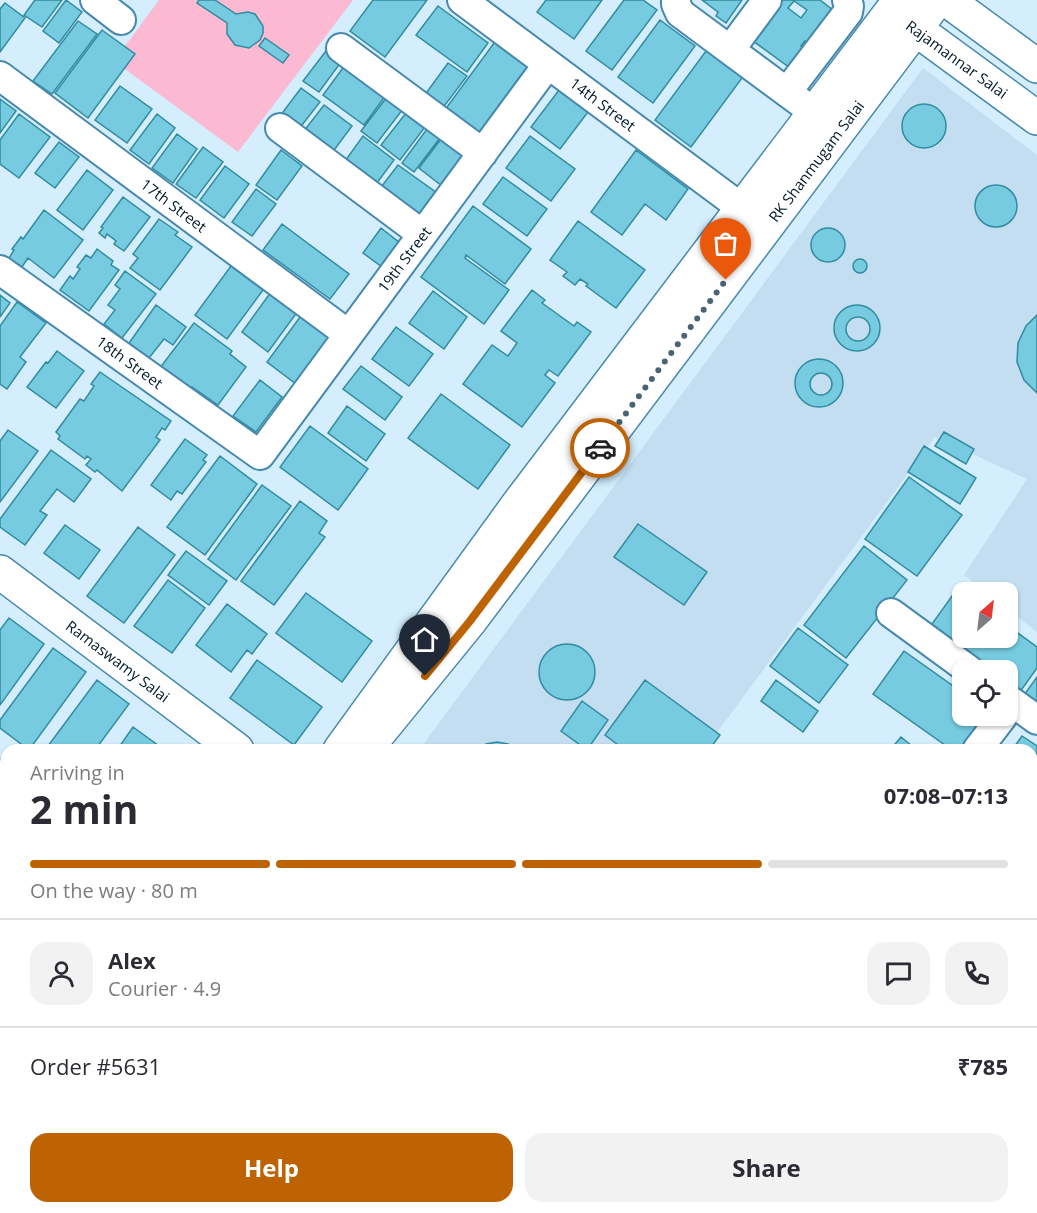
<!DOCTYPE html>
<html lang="en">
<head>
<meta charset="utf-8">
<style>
	:root { --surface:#fff; --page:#f2f2f3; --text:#2b2b33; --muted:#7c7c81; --line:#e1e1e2; --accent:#bd6304 }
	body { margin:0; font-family:"Open Sans",sans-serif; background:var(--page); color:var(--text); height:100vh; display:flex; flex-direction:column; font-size:22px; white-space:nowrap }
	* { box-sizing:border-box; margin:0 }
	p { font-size:20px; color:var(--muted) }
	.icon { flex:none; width:33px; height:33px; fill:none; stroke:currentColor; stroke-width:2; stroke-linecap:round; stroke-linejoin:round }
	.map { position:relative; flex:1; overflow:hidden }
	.sheet { position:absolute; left:0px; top:744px; width:1038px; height:470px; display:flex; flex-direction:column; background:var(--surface); border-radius:18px 18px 0 0; box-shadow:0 2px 4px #0004 }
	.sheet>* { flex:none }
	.needle { width:39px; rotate:28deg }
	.buttons { position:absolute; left:952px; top:582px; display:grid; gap:12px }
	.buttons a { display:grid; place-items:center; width:66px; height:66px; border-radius:12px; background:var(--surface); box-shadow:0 2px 4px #0004; font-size:30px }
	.pin { position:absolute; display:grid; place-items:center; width:51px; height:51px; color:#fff; margin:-62px -26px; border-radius:50% 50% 50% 0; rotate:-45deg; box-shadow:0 0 6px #0007 }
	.pin .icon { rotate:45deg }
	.courier { position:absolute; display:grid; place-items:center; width:60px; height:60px; margin:-30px; border:4px solid #bd6304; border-radius:50%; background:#fff; color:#222; box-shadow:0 2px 8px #0007 }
	.summary em { font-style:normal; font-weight:700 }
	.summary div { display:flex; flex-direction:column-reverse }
	.summary { display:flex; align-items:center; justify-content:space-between; height:102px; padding:0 30px }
	h1 { font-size:39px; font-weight:700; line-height:45px }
	.bar { display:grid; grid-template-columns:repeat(4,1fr); gap:9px 6px; align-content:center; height:72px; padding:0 30px }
	.bar i { height:8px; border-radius:4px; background:var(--line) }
	.bar .on { background:var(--accent) }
	.bar p { grid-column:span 4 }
	.line { display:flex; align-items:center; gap:15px; padding:0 30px; border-top:2px solid var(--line) }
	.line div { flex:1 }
	.round { display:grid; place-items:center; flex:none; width:63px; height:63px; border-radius:18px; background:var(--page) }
	.button { display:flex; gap:12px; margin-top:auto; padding:12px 30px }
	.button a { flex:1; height:69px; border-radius:18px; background:var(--accent); color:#fff; font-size:24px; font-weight:700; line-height:69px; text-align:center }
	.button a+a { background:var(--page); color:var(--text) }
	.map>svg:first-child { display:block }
	.built { fill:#c2def0 }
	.green { fill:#fbbad1 }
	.building { fill:#76cbe0; stroke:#328b9f; stroke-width:1.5; fill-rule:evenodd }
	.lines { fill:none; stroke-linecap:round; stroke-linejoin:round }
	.street-casing { stroke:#4788ad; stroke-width:32 }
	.secondary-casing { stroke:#4788ad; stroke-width:36 }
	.street { stroke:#fff; stroke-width:28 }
	.secondary { stroke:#fff; stroke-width:33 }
	.done { stroke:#4a6473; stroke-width:6; stroke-dasharray:0 10.8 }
	.route { stroke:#bd6304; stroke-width:8 }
	.labels { text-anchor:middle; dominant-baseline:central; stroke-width:6; stroke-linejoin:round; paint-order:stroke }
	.street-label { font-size:15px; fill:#001a28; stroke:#fff }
</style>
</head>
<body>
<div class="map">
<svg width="1037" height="1213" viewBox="0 0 1037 1213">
	<rect width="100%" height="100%" fill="#d4eefe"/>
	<!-- built -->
	<path class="built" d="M923 68 1037 155V632L1008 609V592H987L964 575 1027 479 935 437 704 750H419Z"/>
	<!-- green -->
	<path class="green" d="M159 0H353L238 152 114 61Z"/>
	<!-- building -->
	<path class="building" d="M35 0H62L42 27 24 15Z
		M66 0 82 12 59 43 43 31Z
		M199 0H215L236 14 248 12 255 14 263 26V33L260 40 249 48 235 45 227 34V23L197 3Z
		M373 0H427L385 57 350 31Z
		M546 0H602L574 39 537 12Z
		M624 0H643L657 10 612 70 586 51Z
		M702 0H742L726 23 716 16 718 12Z
		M777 0H820L834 11 825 23 822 21 817 28 820 30 810 44 805 41 801 46 804 49 790 68 749 38ZM794 1 807 10 801 18 788 8Z
		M5 3 25 18 0 52V9Z
		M438 6 488 43 467 72 416 35Z
		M660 20 695 46 653 103 618 77Z
		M78 21 97 34 52 94 33 81Z
		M102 30 135 54 88 118 55 93Z
		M265 38 289 55 283 63 259 46Z
		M497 39 537 68 483 140 444 111Z
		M329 47 344 58 319 92 303 81Z
		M709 47 745 74 691 147 655 120Z
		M348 61 389 91 364 125 323 95Z
		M448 63 467 76 442 109 424 96Z
		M120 86 152 109 127 143 95 120Z
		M301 88 320 102 295 134 277 120Z
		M559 90 588 112 560 149 531 127Z
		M387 97 403 109 377 143 361 131Z
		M0 99 16 111 0 133Z
		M902 126a22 22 0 1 1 44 0a22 22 0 1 1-44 0Z
		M324 105 352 126 329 157 300 136Z
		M406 113 425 127 400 160 381 145Z
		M19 114 50 137 19 178 0 164V140Z
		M157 114 175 128 149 164 130 150Z
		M427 129 440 138 414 172 402 163Z
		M177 134 197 149 173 183 152 168Z
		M444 135 467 152 442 186 419 168Z
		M363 136 394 160 371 191 340 168Z
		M530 136 575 169 551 201 506 168Z
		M59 142 79 157 55 188 35 173Z
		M203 147 223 162 196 198 176 184Z
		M281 150 302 166 277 200 256 185Z
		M636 150 688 189 666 220 645 204 622 235 591 212Z
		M398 165 437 193 414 224 375 195Z
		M225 166 249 184 224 218 200 200Z
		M87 170 113 190 83 230 57 210Z
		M503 177 547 209 527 236 483 204Z
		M975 206a21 21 0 1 1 42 0a21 21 0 1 1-42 0Z
		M256 189 276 204 252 236 232 222Z
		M123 197 150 217 124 251 114 244 116 241 107 234 105 238 99 233 103 228 101 227Z
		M473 206 531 249 505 284 466 255 465 258 509 290 484 324 421 277Z
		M44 210 83 240 54 278 28 258 22 267 9 258 14 250 12 249 21 237 23 239Z
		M159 219 178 232 175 235 192 247 160 290 130 268 138 258 133 254Z
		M578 221 645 270 616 308 586 286 588 284 580 279 575 285 563 276 567 272 550 260Z
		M282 224 349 274 330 299 263 250Z
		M811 245a17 17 0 1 1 34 0a17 17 0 1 1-34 0Z
		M381 228 400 243 382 267 363 253Z
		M97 249 113 261 111 265 119 270 89 311 60 290 70 276 73 279 80 269 77 267 86 255 91 258Z
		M853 266a7 7 0 1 1 14 0a7 7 0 1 1-14 0Z
		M231 266 263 290 227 339 195 315Z
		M125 271 156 294 122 338 104 324 115 310 108 305 120 289 115 285Z
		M532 290 545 300 542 303 574 326 577 322 591 332 558 376 549 370 545 375 555 383 522 427 463 384 492 345 508 356 517 343 501 331Z
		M433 291 467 317 444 349 409 323Z
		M271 292 298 311 268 352 242 332Z
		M0 295 10 303 0 317Z
		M17 302 46 323 20 357 26 362 7 389 0 384V326Z
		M156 305 186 327 173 345 164 339 149 358 129 343Z
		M834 328a23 23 0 1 1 46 0a23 23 0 1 1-46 0Z
		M303 313 337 338 300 387 267 362Z
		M1037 315V393L1024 380 1017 362 1018 343 1026 326Z
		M846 329a12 12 0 1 1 24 0a12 12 0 1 1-24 0Z
		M194 323 232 351 230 354 246 367 218 405 192 387 186 395 156 373Z
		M396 327 433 354 409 386 372 359Z
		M57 351 84 371 56 408 27 387 46 362 48 363Z
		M795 383a24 24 0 1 1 48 0a24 24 0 1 1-48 0Z
		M361 366 402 397 385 420 343 389Z
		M100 372 171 421 165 430 162 428 156 437 160 440 122 491 97 470 95 472 86 465 91 459 87 456 85 459 58 439 60 436 56 432 80 399 84 401 94 386 91 384Z
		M810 384a11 11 0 1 1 22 0a11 11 0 1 1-22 0Z
		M260 380 282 397 256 432 233 416Z
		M441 394 510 445 478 489 408 438Z
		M347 406 385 434 366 461 328 433Z
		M310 426 368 469 338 510 280 467Z
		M8 430 38 451 0 502V441Z
		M944 432 974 449 966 464 935 446Z
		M185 439 207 455 203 460 206 462 182 494 177 491 171 500 151 485Z
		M924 446 976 478 960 504 908 472Z
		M51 450 91 479 74 502 57 489 40 511 47 515 25 545 0 527V519Z
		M220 456 257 484 205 555 167 527Z
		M909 477 962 515 917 576 865 539Z
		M262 485 291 506 236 580 208 559Z
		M300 501 327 521 319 533 325 537 274 605 241 581Z
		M638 524 707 572 684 605 614 557Z
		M65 525 100 550 79 579 44 553Z
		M138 527 175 555 124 623 87 596Z
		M864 546 907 580 846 658 804 625Z
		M186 551 227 581 209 605 168 575Z
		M168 580 205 608 172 653 134 626Z
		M957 589 963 594V638H1008V626L1037 647V668L1017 696 1008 689V670H982L927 631Z
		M306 593 372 641 342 682 276 633Z
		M227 604 267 634 252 654 247 650 231 672 196 645Z
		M9 618 44 644 0 705V630Z
		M798 628 848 665 819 703 770 666Z
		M539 672a28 28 0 1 1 56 0a28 28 0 1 1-56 0Z
		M53 648 86 672 29 750 0 728V720Z
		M904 651 963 693V716H987L962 750H952L873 694Z
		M257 660 322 707 294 745 230 698Z
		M1037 677V715L1019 702Z
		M97 680 129 704 95 750H45Z
		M645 680 720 735 709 750H625L605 735Z
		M776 680 818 711 803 732 761 701Z
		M582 701 608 720 587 750 561 731Z
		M133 727 159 746 156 750H117Z
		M1022 736 1037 746V804L1032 800V750H1012Z
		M901 737 917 750H890Z
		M497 742 508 744 517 750H478L486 744Z
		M0 758 6 762V802L0 810Z
		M1032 816 1037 820V885L1032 891Z
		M0 874 6 879V929L0 925Z
		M0 932 6 937V963L0 971Z
		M1032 964 1037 967V1029L1032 1035Z
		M6 1013V1088L0 1083V1021Z
		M1032 1091 1037 1095V1157L1032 1163Z
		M0 1096 6 1100V1133L3 1137 6 1142 0 1150Z
		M177 1208H202L198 1213H185Z
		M222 1208H275L282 1213H218Z
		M283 1208H324L319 1213H290Z
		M359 1208H389L386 1213H367Z
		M392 1208H420L416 1213H387Z
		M484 1208H523L519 1213H492Z
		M527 1208H582L578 1213H523Z
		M714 1208H762L758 1213H710Z
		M931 1208H978L974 1213H927Z
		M986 1208H999L1006 1213H982Z"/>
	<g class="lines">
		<!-- street casing -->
		<g class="street-casing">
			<path id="street" d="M95 0 121 20
				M462 0 743 209
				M676 0V4L680 13 815 113
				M341 48 483 153
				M730 50 767 0
				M0 76 348 334
				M787 92 848 12 849 6 847 0
				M280 128 422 234
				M0 270 260 455 548 64
				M891 613 969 670
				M1008 699 1037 720
				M977 750 1003 716
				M1032 910 1037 903
				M1032 935 1037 939
				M1032 1076 1037 1079
				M474 1208 482 1213
				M328 1213 332 1208"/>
		</g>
		<!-- secondary casing -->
		<g class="secondary-casing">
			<path id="secondary" d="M947 0 1037 66
				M898 16 1037 118
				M0 572 237 750
				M340 750 519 503 900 0
				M365 750 470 621 937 0
				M860 1208 868 1213
				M16 1213 20 1208"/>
		</g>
		<!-- street -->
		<use href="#street" class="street"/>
		<!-- secondary -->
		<use href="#secondary" class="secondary"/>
	</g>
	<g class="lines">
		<!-- done -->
		<path class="done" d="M600 448 726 280"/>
		<!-- route -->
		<path class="route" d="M425 676 470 621 600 448"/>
	</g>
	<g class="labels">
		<!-- street labels -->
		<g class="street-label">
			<text transform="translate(957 59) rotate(36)">Rajamannar Salai</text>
			<text transform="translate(603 104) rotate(37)">14th Street</text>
			<text transform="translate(816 161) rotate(-53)">RK Shanmugam Salai</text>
			<text transform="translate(174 205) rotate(37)">17th Street</text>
			<text transform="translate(404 259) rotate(-53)">19th Street</text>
			<text transform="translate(130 362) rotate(36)">18th Street</text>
			<text transform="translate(118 661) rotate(37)">Ramaswamy Salai</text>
		</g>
	</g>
</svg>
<div class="buttons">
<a><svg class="needle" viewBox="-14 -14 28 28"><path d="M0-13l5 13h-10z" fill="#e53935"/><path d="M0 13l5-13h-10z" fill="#7c7c81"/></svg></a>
<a><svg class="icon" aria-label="locate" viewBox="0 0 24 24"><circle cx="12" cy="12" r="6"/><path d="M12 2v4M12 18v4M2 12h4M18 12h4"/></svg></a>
</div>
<div class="pin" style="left:726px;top:280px;background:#ea580c"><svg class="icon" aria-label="bag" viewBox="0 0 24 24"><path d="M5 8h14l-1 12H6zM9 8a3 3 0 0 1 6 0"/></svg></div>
<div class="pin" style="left:425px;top:676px;background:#1f2937"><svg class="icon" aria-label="home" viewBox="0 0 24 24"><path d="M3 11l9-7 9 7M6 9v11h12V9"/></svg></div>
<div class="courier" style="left:600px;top:448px"><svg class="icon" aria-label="car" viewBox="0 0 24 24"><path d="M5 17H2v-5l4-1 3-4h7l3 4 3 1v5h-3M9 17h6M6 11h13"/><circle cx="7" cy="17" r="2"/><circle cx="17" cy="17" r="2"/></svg></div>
<section class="sheet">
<div class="summary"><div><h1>2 min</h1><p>Arriving in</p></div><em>07:08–07:13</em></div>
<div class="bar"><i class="on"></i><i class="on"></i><i class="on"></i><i></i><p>On the way · 80 m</p></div>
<div class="line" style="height:108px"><a class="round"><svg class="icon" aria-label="person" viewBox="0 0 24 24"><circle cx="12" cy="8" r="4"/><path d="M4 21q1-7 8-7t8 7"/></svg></a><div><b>Alex</b><p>Courier · 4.9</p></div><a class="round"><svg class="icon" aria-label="chat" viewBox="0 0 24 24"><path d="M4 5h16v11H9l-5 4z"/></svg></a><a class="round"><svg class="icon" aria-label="phone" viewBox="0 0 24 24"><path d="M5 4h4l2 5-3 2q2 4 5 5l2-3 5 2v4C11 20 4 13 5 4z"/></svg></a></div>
<div class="line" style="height:78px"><div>Order #5631</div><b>₹785</b></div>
<div class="button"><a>Help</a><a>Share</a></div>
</section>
</div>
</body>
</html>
